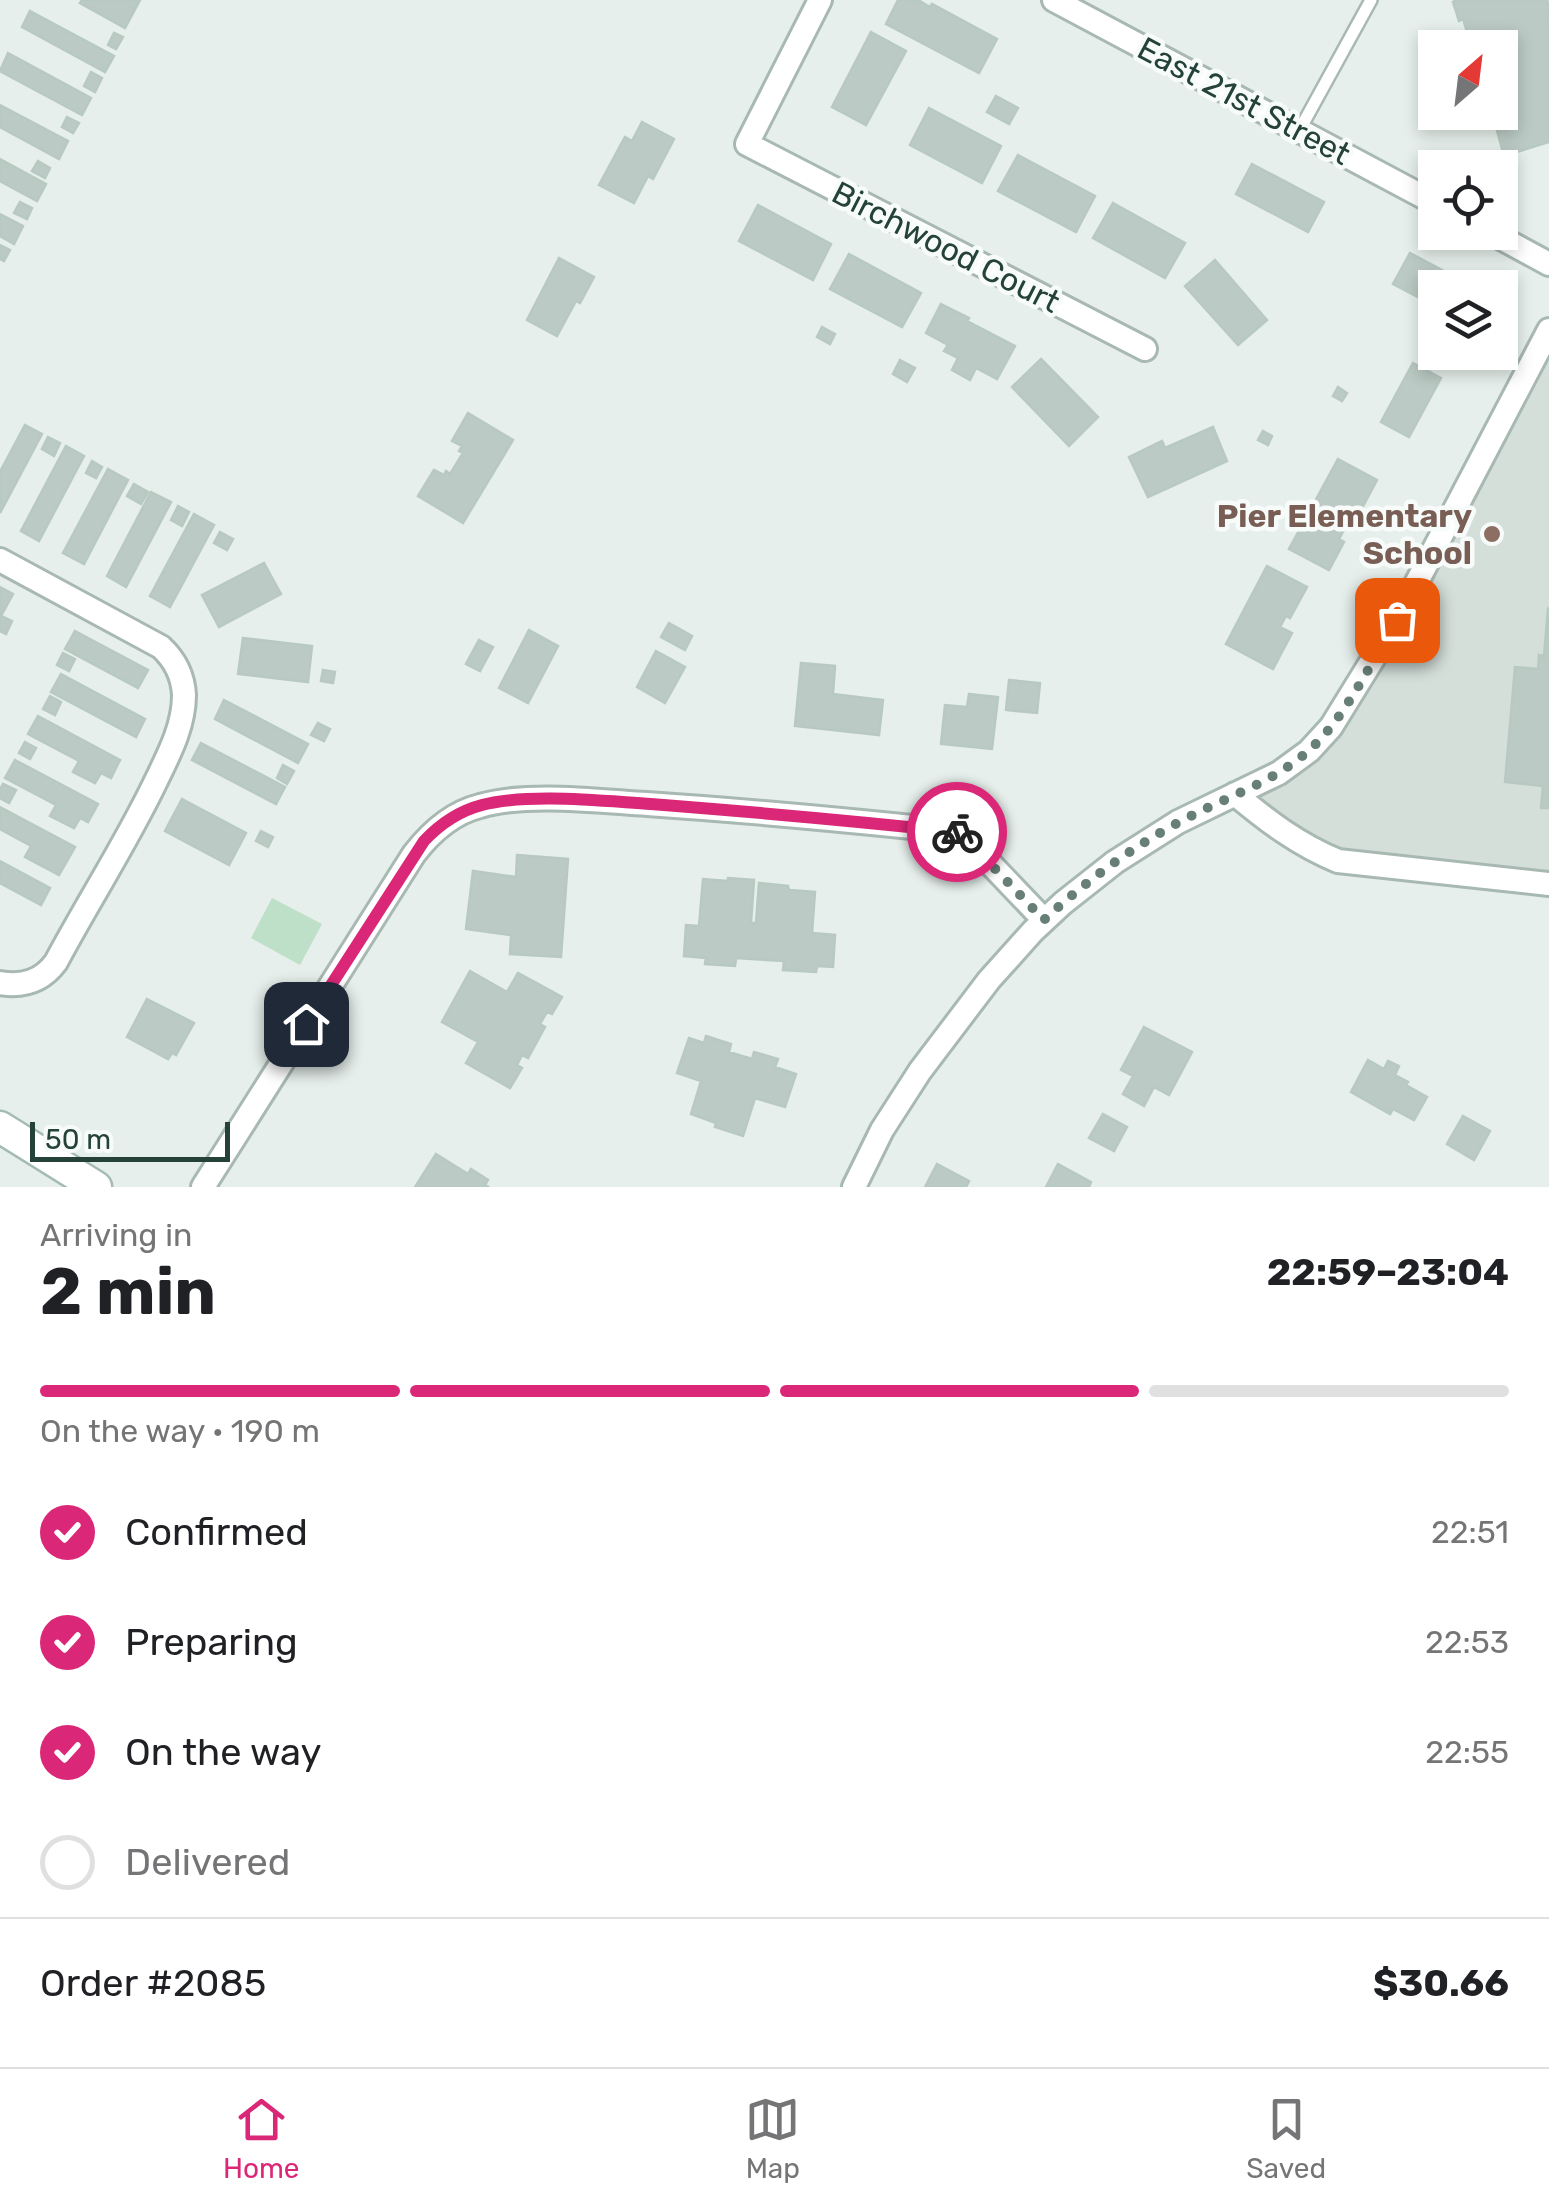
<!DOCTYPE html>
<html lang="en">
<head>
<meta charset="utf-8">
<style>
	:root { --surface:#fff; --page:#f2f2f2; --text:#202124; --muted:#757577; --line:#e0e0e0; --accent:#db2777 }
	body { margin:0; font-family:Rubik,sans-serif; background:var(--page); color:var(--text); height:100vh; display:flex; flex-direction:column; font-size:38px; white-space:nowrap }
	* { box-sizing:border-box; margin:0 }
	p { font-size:32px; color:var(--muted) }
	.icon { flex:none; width:55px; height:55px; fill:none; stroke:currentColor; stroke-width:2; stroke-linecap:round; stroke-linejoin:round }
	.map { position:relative; height:1187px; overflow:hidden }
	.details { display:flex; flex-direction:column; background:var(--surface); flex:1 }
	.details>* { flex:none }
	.needle { width:65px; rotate:28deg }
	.tools { position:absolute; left:1418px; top:30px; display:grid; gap:20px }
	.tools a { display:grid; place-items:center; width:100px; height:100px; border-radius:0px; background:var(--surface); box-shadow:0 5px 15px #0003; font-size:50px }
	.scale { position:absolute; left:30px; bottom:25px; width:200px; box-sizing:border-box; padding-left:10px; border:5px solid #24423a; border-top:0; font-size:28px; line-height:35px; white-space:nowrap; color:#24423a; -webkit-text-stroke:8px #f7fbf9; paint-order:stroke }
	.pin { position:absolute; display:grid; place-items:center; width:85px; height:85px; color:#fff; margin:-42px; border-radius:20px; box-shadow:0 5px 15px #0006 }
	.courier { position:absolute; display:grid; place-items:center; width:100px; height:100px; margin:-50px; border:8px solid #db2777; border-radius:50%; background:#fff; color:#222; box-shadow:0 2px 12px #0007 }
	.overview em { font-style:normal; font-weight:700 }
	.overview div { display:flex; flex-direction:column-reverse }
	.overview { display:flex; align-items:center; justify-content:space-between; height:170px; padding:0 40px }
	h1 { font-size:65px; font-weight:700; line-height:75px }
	.bar { display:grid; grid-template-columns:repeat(4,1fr); gap:15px 10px; align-content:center; height:120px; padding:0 40px }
	.bar i { height:12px; border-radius:8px; background:var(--line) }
	.bar .active { background:var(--accent) }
	.bar p { grid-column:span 4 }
	.line { display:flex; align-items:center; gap:25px; padding:0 40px; border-top:2px solid var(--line) }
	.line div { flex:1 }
	ol { padding:0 40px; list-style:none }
	li { display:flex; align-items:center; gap:30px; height:110px }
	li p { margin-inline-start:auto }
	li .icon { padding:10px; border-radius:50%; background:var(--accent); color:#fff; stroke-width:4 }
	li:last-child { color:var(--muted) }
	li i { width:55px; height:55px; border:5px solid var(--line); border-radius:50% }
	.tabs { display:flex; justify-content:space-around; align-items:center; height:140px; border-top:2px solid var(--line); background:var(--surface); font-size:28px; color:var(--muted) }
	.tabs a { display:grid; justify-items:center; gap:5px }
	.tabs .active { color:var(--accent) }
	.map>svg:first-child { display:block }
	.built { fill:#d4dfda }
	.green { fill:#bfe0c8 }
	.building { fill:#bbcac4; stroke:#b8c9c2; stroke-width:2.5 }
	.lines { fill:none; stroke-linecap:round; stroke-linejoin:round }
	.service-casing { stroke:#a8b8b2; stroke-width:16 }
	.minor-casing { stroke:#a8b8b2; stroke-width:28 }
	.secondary-casing { stroke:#a4bbb3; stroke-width:35 }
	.service { stroke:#fff; stroke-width:11 }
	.minor { stroke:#fff; stroke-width:22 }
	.secondary { stroke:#fff; stroke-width:30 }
	.done { stroke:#687f78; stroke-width:10; stroke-dasharray:0 18 }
	.route { stroke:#db2777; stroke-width:12 }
	.education-dot { fill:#8d6e63; stroke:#f7fbf9; stroke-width:4 }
	.labels { text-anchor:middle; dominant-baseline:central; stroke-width:9; stroke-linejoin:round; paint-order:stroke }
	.street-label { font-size:32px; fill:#24423a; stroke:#f7fbf9 }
	.education-label { font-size:32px; font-weight:bold; fill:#785e54; stroke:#f7fbf9; text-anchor:end }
</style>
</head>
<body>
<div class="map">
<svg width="1549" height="1187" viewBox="0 0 1549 1187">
	<rect width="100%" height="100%" fill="#e6efeb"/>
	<!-- built -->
	<path class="built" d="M1549 329V887L1364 865 1235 794 1320 740Z"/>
	<!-- green -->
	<path class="green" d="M272 898 322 924 300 965 251 938Z"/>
	<!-- building -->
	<path class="building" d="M82 0H140L125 28 80 3Z
		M898 0H918L930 7 932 4 997 39 979 73 886 24Z
		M1456 0H1547L1549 6V14L1547 15 1549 21V142L1504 156 1496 127 1491 128 1486 112H1500V48H1477L1473 34 1468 35 1463 19 1459 21 1453 2Z
		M30 11 114 56 105 72 22 27Z
		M871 32 906 51 866 125 832 107Z
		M114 33 123 37 116 49 108 45Z
		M8 53 91 98 82 115 0 71Z
		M91 72 102 78 95 92 84 86Z
		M996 96 1018 108 1009 124 987 112Z
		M0 105 68 141 59 159 0 127Z
		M929 108 1001 146 982 183 910 145Z
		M67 117 79 123 73 133 62 127Z
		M642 122 674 139 653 179 648 176 634 203 599 185 625 137 632 141Z
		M1018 155 1095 196 1076 232 998 191Z
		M0 159 46 184 37 201 0 181Z
		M38 161 50 168 45 178 32 171Z
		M1252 164 1324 202 1308 232 1236 194Z
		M20 202 32 208 27 219 14 213Z
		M1113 203 1185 243 1165 278 1093 238Z
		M758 205 831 244 813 280 739 241Z
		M0 214 23 226 14 244 0 236Z
		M0 245 10 250 4 261 0 259Z
		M1410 253 1476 288H1435V306L1393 284Z
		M849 254 921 293 902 327 830 289Z
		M559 258 594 277 580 303 576 301 557 336 527 320Z
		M1215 260 1267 320 1238 345 1185 286Z
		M941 304 969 318 967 321 1015 346 997 379 976 368 970 380 952 370 958 358 944 351 948 345 926 333Z
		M822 327 835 334 830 344 817 337Z
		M1041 359 1098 417 1069 446 1012 387Z
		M900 360 915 368 907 382 893 374Z
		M1413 363 1441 378 1409 437 1381 422Z
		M1338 387 1347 393 1342 401 1333 396Z
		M468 413 513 440 463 523 418 496 434 470 444 475 446 471 450 474 463 453 459 451 462 446 452 441Z
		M25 425 42 434 0 513V472Z
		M1213 427 1227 461 1148 497 1129 457 1162 441 1165 448Z
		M1263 431 1272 436 1268 445 1258 440Z
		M48 437 60 443 54 456 42 449Z
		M66 446 84 456 39 541 21 531Z
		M1338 459 1377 480 1361 510 1356 507 1339 539 1344 542 1329 570 1289 549Z
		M92 461 102 467 96 478 86 473Z
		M108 469 128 480 84 564 63 553Z
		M134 484 148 492 141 504 127 496Z
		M151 492 171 502 126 587 107 576Z
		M178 506 189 512 182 526 171 520Z
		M194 514 214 525 170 607 150 596Z
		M220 532 233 539 227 550 214 543Z
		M264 563 281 594 219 627 202 595Z
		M1267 566 1307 587 1290 618 1286 616 1280 627 1292 633 1273 669 1226 644Z
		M0 587 13 594 1 616 12 621 6 634 0 631Z
		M1548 609 1549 610V808H1541L1543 786 1505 782 1515 667 1538 669 1539 655 1544 656Z
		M669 623 692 636 685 650 661 637Z
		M529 630 558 646 528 703 499 688Z
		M75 631 148 670 138 688 65 649Z
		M243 638 312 646 308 682 238 674Z
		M479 640 493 647 480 671 466 664Z
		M656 651 685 667 665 703 637 687Z
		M63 653 75 659 69 671 57 665Z
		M801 663 835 666 833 694 883 700 879 735 795 726Z
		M323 670 335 672 333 683 321 681Z
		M61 674 145 719 136 737 51 692Z
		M1009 680 1040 683 1037 713 1006 710Z
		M969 694 998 697 992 749 941 744 945 705 967 707Z
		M50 696 61 702 55 715 43 709Z
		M224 700 308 744 298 763 215 719Z
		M38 716 120 760 111 778 101 773 95 783 73 772 79 761 28 734Z
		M318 723 330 729 324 741 311 735Z
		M25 742 36 748 30 759 19 753Z
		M201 743 285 787 276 804 192 760Z
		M15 760 98 804 88 822 80 818 74 828 50 816 56 805 5 778Z
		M283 765 294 771 287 784 277 778Z
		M3 784 16 790 9 803 0 798V790Z
		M182 799 246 833 229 865 165 831Z
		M0 807 75 847 59 875 25 857 31 846 0 829Z
		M261 831 273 837 268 847 256 841Z
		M517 855 568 859 561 957 510 954 511 935 466 929 473 871 516 877Z
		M0 861 50 888 41 905 0 883Z
		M728 878 754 880 751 923H756L759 883 788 886 789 890 815 892 812 933 835 935 833 967 817 966 816 972 783 970 784 961 736 958 735 966 705 964 706 958 684 956 686 925 699 926 703 879 728 881Z
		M470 971 507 992 518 973 562 997 552 1014 547 1012 540 1024 545 1027 528 1058 522 1055 517 1065 522 1068 510 1088 466 1063 478 1042 442 1022Z
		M147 999 194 1023 176 1055 172 1053 168 1059 127 1037Z
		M1144 1027 1192 1052 1169 1095 1154 1087 1144 1106 1123 1094 1133 1076 1121 1070Z
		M706 1036 731 1044 729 1052 752 1059 754 1052 778 1059 775 1067 796 1074 785 1107 755 1098 743 1136 715 1127 716 1123 691 1114 701 1081 677 1073 689 1038 704 1043Z
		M1368 1060 1384 1069 1388 1061 1399 1066 1395 1075 1408 1082 1406 1085 1427 1097 1414 1120 1393 1109 1390 1114 1351 1092Z
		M1103 1114 1127 1127 1114 1151 1089 1138Z
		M1463 1116 1490 1131 1474 1160 1447 1144Z
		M436 1154 468 1174 471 1169 488 1180 485 1185 489 1187H415Z
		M937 1164 969 1181 966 1187H925Z
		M1058 1164 1091 1182 1089 1187H1046Z"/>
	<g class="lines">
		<!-- service casing -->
		<g class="service-casing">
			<path id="service" d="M1299 131 1371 0"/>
		</g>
		<!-- minor casing -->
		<g class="minor-casing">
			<path id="minor" d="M820 0 747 144 1145 349
				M1054 0 1435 203
				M1490 232 1549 264
				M0 560 161 647C175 660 183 676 184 695 184 727 168 756 155 783 125 845 88 902 56 962 42 981 24 987 0 983
				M1235 794C1267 821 1299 845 1338 861L1549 884
				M203 1187 414 854C431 832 452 813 480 806 527 792 598 801 647 804 752 811 856 821 960 832L1044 920
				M854 1187 882 1130 920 1071 989 980 1033 931 1063 903 1115 862 1178 822 1279 773 1309 751 1331 727 1397 620 1549 330"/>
		</g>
		<!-- secondary casing -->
		<g class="secondary-casing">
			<path id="secondary" d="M0 1127 96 1187"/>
		</g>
		<!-- service -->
		<use href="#service" class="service"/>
		<!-- minor -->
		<use href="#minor" class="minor"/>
		<!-- secondary -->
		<use href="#secondary" class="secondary"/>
	</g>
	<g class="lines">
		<!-- done -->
		<path class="done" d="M957 832H960L1044 920C1087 880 1135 845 1187 818 1227 797 1273 782 1307 752 1344 721 1371 662 1397 620"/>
		<!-- route -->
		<path class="route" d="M306 1024 424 841C440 824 459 811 482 805 529 793 601 801 651 804 753 812 855 821 957 832"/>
	</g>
	<!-- markers -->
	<circle class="education-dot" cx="1492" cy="534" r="10"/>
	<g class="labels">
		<!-- street labels -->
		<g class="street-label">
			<text transform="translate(1244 101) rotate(28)">East 21st Street</text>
			<text transform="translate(946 247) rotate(27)">Birchwood Court</text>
		</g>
		<!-- education labels -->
		<g class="education-label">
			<text x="1472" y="516">Pier Elementary<tspan x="1472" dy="37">School</tspan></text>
		</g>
	</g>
</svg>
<div class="tools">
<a><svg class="needle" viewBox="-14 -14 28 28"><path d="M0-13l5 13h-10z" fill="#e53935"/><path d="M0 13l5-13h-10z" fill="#757577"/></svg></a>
<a><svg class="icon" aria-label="locate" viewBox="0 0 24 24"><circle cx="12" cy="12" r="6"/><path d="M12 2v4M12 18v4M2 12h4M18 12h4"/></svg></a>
<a><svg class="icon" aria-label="layers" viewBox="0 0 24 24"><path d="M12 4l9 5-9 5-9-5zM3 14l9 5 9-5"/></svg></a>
</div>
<div class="scale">50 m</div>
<div class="pin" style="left:1397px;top:620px;background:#ea580c"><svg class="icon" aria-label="bag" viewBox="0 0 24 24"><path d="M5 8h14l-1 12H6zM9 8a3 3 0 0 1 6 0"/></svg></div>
<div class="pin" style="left:306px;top:1024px;background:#1f2937"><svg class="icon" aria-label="home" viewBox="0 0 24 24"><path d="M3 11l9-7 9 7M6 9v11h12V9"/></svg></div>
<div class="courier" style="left:957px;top:832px"><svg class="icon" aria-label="bike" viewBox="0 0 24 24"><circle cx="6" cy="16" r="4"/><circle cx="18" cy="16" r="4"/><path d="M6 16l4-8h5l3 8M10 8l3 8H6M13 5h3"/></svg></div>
</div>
<section class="details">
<div class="overview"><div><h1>2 min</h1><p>Arriving in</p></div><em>22:59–23:04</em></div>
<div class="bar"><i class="active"></i><i class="active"></i><i class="active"></i><i></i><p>On the way · 190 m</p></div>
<ol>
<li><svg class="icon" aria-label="check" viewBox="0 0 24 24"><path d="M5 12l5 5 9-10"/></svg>Confirmed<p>22:51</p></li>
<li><svg class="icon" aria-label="check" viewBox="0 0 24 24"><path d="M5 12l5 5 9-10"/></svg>Preparing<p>22:53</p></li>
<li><svg class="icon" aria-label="check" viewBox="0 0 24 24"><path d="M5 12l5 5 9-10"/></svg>On the way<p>22:55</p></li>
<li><i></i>Delivered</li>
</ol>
<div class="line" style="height:130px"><div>Order #2085</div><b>$30.66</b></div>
</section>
<nav class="tabs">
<a class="active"><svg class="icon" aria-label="home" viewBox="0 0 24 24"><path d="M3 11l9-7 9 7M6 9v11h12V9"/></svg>Home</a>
<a><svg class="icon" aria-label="map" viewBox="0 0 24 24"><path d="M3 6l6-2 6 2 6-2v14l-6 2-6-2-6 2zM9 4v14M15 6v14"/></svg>Map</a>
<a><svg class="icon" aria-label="saved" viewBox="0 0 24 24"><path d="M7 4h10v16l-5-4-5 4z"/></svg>Saved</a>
</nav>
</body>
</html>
